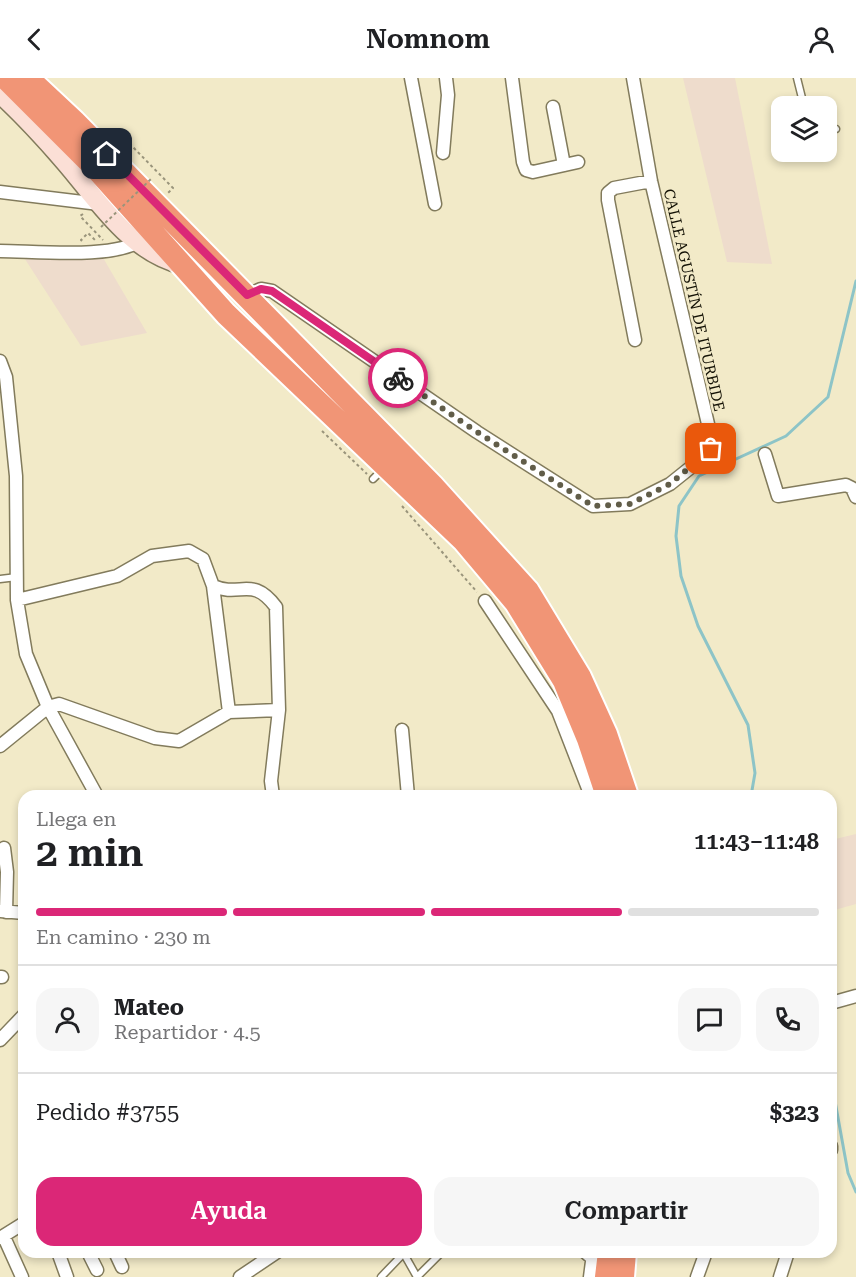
<!DOCTYPE html>
<html lang="es">
<head>
<meta charset="utf-8">
<style>
	:root { --surface:#fff; --page:#f6f6f6; --text:#202124; --muted:#757577; --line:#e0e0e0; --accent:#db2777 }
	body { margin:0; font-family:"Roboto Serif",serif; background:var(--page); color:var(--text); height:100vh; display:flex; flex-direction:column; font-size:22px; white-space:nowrap }
	* { box-sizing:border-box; margin:0 }
	p { font-size:20px; color:var(--muted) }
	.icon { flex:none; width:33px; height:33px; fill:none; stroke:currentColor; stroke-width:2; stroke-linecap:round; stroke-linejoin:round }
	.map { position:relative; flex:1; overflow:hidden }
	.panel { position:absolute; left:18px; top:712px; width:819px; height:468px; display:flex; flex-direction:column; background:var(--surface); border-radius:18px; box-shadow:0 3px 9px #0003 }
	.panel>* { flex:none }
	.controls { position:absolute; left:771px; top:18px; display:grid; gap:12px }
	.controls a { display:grid; place-items:center; width:66px; height:66px; border-radius:12px; background:var(--surface); box-shadow:0 3px 9px #0003; font-size:30px }
	.pin { position:absolute; display:grid; place-items:center; width:51px; height:51px; color:#fff; margin:-26px; border-radius:12px; box-shadow:0 3px 9px #0006 }
	.courier { position:absolute; display:grid; place-items:center; width:60px; height:60px; margin:-30px; border:4px solid #db2777; border-radius:50%; background:#fff; color:#222; box-shadow:0 2px 8px #0007 }
	.head em { font-style:normal; font-weight:600 }
	.head div { display:flex; flex-direction:column-reverse }
	.head { display:flex; align-items:center; justify-content:space-between; height:102px; padding:0 18px }
	h1 { font-size:39px; font-weight:600; line-height:45px }
	.bar { display:grid; grid-template-columns:repeat(4,1fr); gap:9px 6px; align-content:center; height:72px; padding:0 18px }
	.bar i { height:8px; border-radius:4px; background:var(--line) }
	.bar .on { background:var(--accent) }
	.bar p { grid-column:span 4 }
	.line { display:flex; align-items:center; gap:15px; padding:0 18px; border-top:2px solid var(--line) }
	.line div { flex:1 }
	.round { display:grid; place-items:center; flex:none; width:63px; height:63px; border-radius:18px; background:var(--page) }
	.button { display:flex; gap:12px; margin-top:auto; padding:12px 18px }
	.button a { flex:1; height:69px; border-radius:18px; background:var(--accent); color:#fff; font-size:24px; font-weight:600; line-height:69px; text-align:center }
	.button a+a { background:var(--page); color:var(--text) }
	header { display:flex; justify-content:space-between; align-items:center; height:78px; padding:0 18px; background:var(--surface); font-size:27px; font-weight:600 }
	.map>svg:first-child { display:block }
	.education { fill:#eedccc }
	.lines { fill:none; stroke-linecap:round; stroke-linejoin:round }
	.stream { stroke:#8dc4c7; stroke-width:3 }
	.lane-casing { stroke:#827b5c; stroke-width:9 }
	.street-casing { stroke:#827b5c; stroke-width:15 }
	.secondary-casing { stroke:#827b5c; stroke-width:21 }
	.highway-casing { stroke:#fff; stroke-width:26 }
	.path { stroke:#99947b; stroke-width:2; stroke-dasharray:3 3; stroke-linecap:butt }
	.lane { stroke:#fff; stroke-width:6 }
	.street { stroke:#fff; stroke-width:12 }
	.secondary { stroke:#fbdfd6; stroke-width:18 }
	.highway { stroke:#f19576; stroke-width:22 }
	.path-bridge { stroke:#99947b; stroke-width:2; stroke-dasharray:3 3; stroke-linecap:butt }
	.done { stroke:#615d49; stroke-width:6; stroke-dasharray:0 10.8 }
	.route { stroke:#db2777; stroke-width:8 }
	.labels { text-anchor:middle; dominant-baseline:central; stroke-width:5; stroke-linejoin:round; paint-order:stroke }
	.street-label { font-size:15px; fill:#131105; stroke:#f2eac8 }
</style>
</head>
<body>
<header><svg class="icon" aria-label="back" viewBox="0 0 24 24"><path d="M15 5l-7 7 7 7"/></svg>Nomnom<svg class="icon" aria-label="person" viewBox="0 0 24 24"><circle cx="12" cy="8" r="4"/><path d="M4 21q1-7 8-7t8 7"/></svg></header>
<div class="map">
<svg width="856" height="1199" viewBox="0 0 856 1199">
	<rect width="100%" height="100%" fill="#f2eac8"/>
	<!-- education -->
	<path class="education" d="M683 0H735L772 186 727 184Z
		M23 178H102L147 255 81 268Z
		M856 756V826L831 833V762Z"/>
	<g class="lines">
		<!-- stream -->
		<path class="stream" d="M751 718 755 695 748 647 698 548 681 498 676 458 679 428 699 398 786 358 828 319 856 203
			M831 1001 848 1095 856 1114"/>
		<!-- lane casing -->
		<g class="lane-casing">
			<path id="lane" d="M797 0 804 28
				M826 53 836 51
				M373 401 383 391
				M0 501 17 499
				M404 1176 417 1199
				M418 1198 442 1174
				M381 1199 405 1174"/>
		</g>
		<!-- street casing -->
		<g class="street-casing">
			<path id="street" d="M411 0 435 126
				M512 0 523 84 526 92 533 94 578 84
				M553 29 564 87
				M443 75 448 17 446 0
				M0 114 99 126
				M0 173C35 173 116 182 143 161
				M247 217 261 211 272 213 477 354 593 428 630 426 670 406 705 378 711 371 712 363 651 103 633 0
				M635 262 608 122V115L614 110 651 103
				M0 283 6 299 16 398 17 522 26 576 48 629 97 718
				M765 376 778 418 846 407 852 410 856 419
				M213 508 229 634
				M17 522 117 498 152 478 189 473 203 481 213 508C241 520 252 497 276 529L279 632 271 703 273 718
				M485 523 558 633 591 718
				M402 652 408 718
				M0 668 48 629 59 626 155 660 179 663 229 634 279 632
				M4 770 7 794 6 834
				M0 833 24 835
				M0 899H2
				M831 925 856 918
				M0 962 24 937
				M831 1068V1072
				M4 1159 22 1199
				M0 1160 24 1145
				M58 1174 67 1199
				M88 1174 97 1192
				M115 1174 122 1189
				M585 1174 607 1193
				M240 1199 277 1174
				M590 1199 593 1176
				M697 1199 706 1174
				M780 1199 788 1174"/>
		</g>
		<!-- secondary casing -->
		<g class="secondary-casing">
			<path id="secondary" d="M0 16C23 37 44 60 64 83 98 122 129 174 183 187"/>
		</g>
		<!-- highway casing -->
		<g class="highway-casing">
			<path id="highway" d="M5 0 97 92 226 236 463 462 516 525 564 603 588 661 607 718
				M28 0 74 43 432 407 528 513 580 599 606 656 627 718
				M606 1199 609 1174
				M623 1199 625 1174"/>
		</g>
		<!-- path -->
		<path class="path" d="M121 69 127 63 173 110 168 115
			M83 136 80 138 103 162
			M82 163 81 162 88 155 95 162
			M322 353 367 396
			M402 428 477 514"/>
		<!-- lane -->
		<use href="#lane" class="lane"/>
		<!-- street -->
		<use href="#street" class="street"/>
		<!-- secondary -->
		<use href="#secondary" class="secondary"/>
		<!-- highway -->
		<use href="#highway" class="highway"/>
		<!-- path-bridge -->
		<path class="path-bridge" d="M101 149 151 101"/>
	</g>
	<g class="lines">
		<!-- done -->
		<path class="done" d="M398 300 477 354 593 428 630 426 670 406 711 371"/>
		<!-- route -->
		<path class="route" d="M107 76 247 217 261 211 272 213 398 300"/>
	</g>
	<g class="labels">
		<!-- street labels -->
		<g class="street-label">
			<text transform="translate(694 222) rotate(77)">CALLE AGUSTÍN DE ITURBIDE</text>
		</g>
	</g>
</svg>
<div class="controls">
<a><svg class="icon" aria-label="layers" viewBox="0 0 24 24"><path d="M12 4l9 5-9 5-9-5zM3 14l9 5 9-5"/></svg></a>
</div>
<div class="pin" style="left:711px;top:371px;background:#ea580c"><svg class="icon" aria-label="bag" viewBox="0 0 24 24"><path d="M5 8h14l-1 12H6zM9 8a3 3 0 0 1 6 0"/></svg></div>
<div class="pin" style="left:107px;top:76px;background:#1f2937"><svg class="icon" aria-label="home" viewBox="0 0 24 24"><path d="M3 11l9-7 9 7M6 9v11h12V9"/></svg></div>
<div class="courier" style="left:398px;top:300px"><svg class="icon" aria-label="bike" viewBox="0 0 24 24"><circle cx="6" cy="16" r="4"/><circle cx="18" cy="16" r="4"/><path d="M6 16l4-8h5l3 8M10 8l3 8H6M13 5h3"/></svg></div>
<section class="panel">
<div class="head"><div><h1>2 min</h1><p>Llega en</p></div><em>11:43–11:48</em></div>
<div class="bar"><i class="on"></i><i class="on"></i><i class="on"></i><i></i><p>En camino · 230 m</p></div>
<div class="line" style="height:108px"><a class="round"><svg class="icon" aria-label="person" viewBox="0 0 24 24"><circle cx="12" cy="8" r="4"/><path d="M4 21q1-7 8-7t8 7"/></svg></a><div><b>Mateo</b><p>Repartidor · 4.5</p></div><a class="round"><svg class="icon" aria-label="chat" viewBox="0 0 24 24"><path d="M4 5h16v11H9l-5 4z"/></svg></a><a class="round"><svg class="icon" aria-label="phone" viewBox="0 0 24 24"><path d="M5 4h4l2 5-3 2q2 4 5 5l2-3 5 2v4C11 20 4 13 5 4z"/></svg></a></div>
<div class="line" style="height:78px"><div>Pedido #3755</div><b>$323</b></div>
<div class="button"><a>Ayuda</a><a>Compartir</a></div>
</section>
</div>
</body>
</html>
